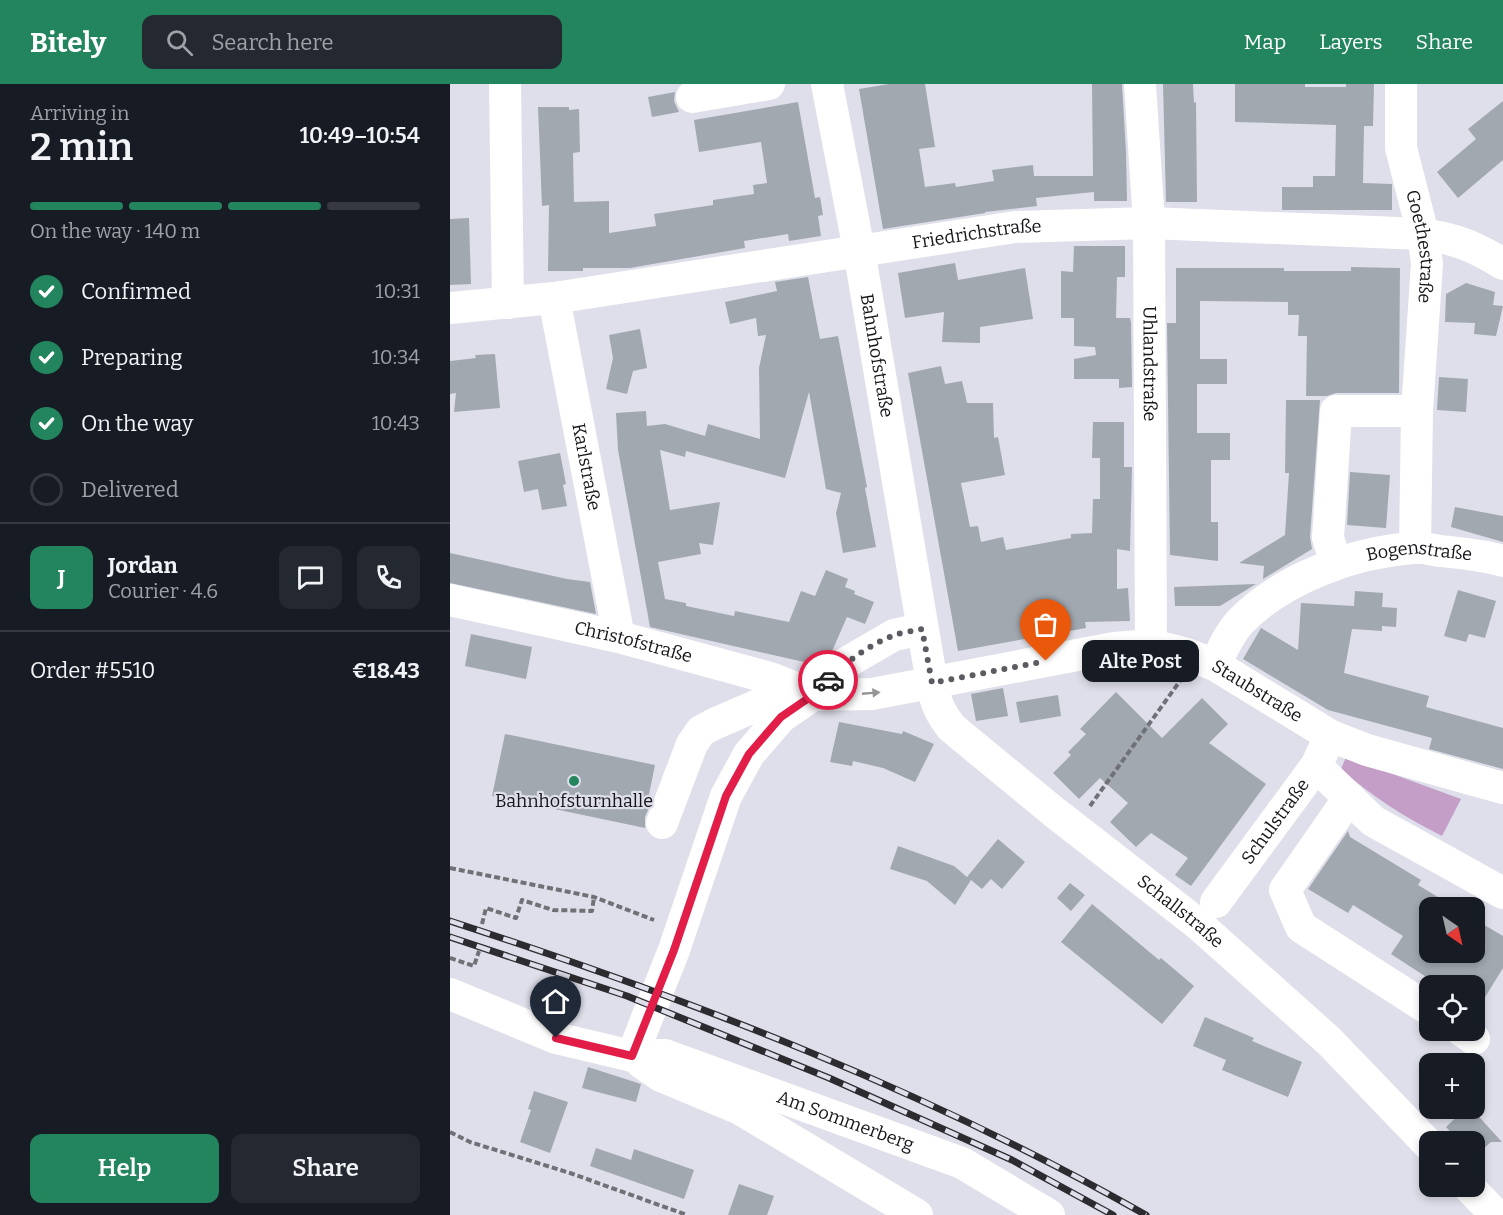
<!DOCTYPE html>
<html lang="en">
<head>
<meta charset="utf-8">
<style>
	:root { --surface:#171b24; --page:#242831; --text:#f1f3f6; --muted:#9ea1a6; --line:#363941; --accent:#23855e }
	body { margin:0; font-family:Bitter,serif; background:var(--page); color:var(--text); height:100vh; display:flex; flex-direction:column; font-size:22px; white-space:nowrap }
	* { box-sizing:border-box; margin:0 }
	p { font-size:20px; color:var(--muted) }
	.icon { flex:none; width:33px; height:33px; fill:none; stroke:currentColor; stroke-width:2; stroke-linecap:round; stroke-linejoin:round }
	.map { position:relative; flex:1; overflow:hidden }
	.details { display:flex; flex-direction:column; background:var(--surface); width:450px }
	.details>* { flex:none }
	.needle { width:39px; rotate:146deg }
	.tools { position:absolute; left:969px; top:813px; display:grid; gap:12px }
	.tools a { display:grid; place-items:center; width:66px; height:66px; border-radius:12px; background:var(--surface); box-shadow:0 3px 9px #0003; font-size:30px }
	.pin { position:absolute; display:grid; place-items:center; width:51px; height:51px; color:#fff; margin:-62px -26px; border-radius:50% 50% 50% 0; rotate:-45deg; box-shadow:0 0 6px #0007 }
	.pin .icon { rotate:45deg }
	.courier { position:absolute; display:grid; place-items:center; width:60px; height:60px; margin:-30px; border:4px solid #e11d48; border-radius:50%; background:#fff; color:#222; box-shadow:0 2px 8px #0007 }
	.bubble { position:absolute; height:42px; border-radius:12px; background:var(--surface); box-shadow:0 3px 9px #0003; font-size:20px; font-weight:600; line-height:42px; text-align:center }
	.overview em { font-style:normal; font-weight:600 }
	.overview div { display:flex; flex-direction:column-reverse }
	.overview { display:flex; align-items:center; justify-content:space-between; height:102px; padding:0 30px }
	h1 { font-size:39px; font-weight:600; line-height:45px }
	.bar { display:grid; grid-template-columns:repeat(4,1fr); gap:9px 6px; align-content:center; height:72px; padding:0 30px }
	.bar i { height:8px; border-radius:4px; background:var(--line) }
	.bar .current { background:var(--accent) }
	.bar p { grid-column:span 4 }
	.line { display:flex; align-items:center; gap:15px; padding:0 30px; border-top:2px solid var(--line) }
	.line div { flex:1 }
	.round { display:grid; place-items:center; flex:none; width:63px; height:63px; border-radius:12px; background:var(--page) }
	ol { padding:0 30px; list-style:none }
	li { display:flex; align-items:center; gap:18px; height:66px }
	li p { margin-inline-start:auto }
	li .icon { padding:6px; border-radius:50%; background:var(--accent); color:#fff; stroke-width:4 }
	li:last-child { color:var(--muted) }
	li i { width:33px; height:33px; border:3px solid var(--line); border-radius:50% }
	.action { display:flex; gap:12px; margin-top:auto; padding:12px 30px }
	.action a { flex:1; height:69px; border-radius:12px; background:var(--accent); color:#fff; font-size:24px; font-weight:600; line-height:69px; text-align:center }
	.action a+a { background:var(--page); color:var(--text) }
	header { display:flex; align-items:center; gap:36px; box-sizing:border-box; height:84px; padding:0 30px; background:var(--accent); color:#fff }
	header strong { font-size:28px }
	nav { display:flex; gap:33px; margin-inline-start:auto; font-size:21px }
	.search { width:420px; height:54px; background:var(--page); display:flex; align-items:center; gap:15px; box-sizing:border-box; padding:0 21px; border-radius:12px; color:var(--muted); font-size:22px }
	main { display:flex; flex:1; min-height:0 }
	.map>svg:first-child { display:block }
	.green { fill:#c59ec7 }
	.building { fill:#a2a8b0 }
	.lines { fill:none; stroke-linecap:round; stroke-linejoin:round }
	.path { stroke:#707077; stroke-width:4; stroke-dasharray:6 3; stroke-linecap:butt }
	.minor { stroke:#fff; stroke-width:32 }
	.rail-casing { stroke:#2c2c30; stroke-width:7 }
	.rail { stroke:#dedfea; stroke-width:4.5; stroke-dasharray:14; stroke-linecap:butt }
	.oneway { fill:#969698 }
	.done { stroke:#5b5c62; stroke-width:6; stroke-dasharray:0 10.8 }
	.route { stroke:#e11d48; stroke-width:8 }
	.poi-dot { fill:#23855e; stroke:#dedfea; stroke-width:2 }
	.labels { text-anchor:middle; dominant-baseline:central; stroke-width:4.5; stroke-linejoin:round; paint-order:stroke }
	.street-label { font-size:18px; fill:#151519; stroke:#dedfea }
	.poi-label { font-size:18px; fill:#151519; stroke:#dedfea }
</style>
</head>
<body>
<header>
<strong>Bitely</strong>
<div class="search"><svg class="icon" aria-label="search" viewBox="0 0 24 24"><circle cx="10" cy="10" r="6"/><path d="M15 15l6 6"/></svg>Search here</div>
<nav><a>Map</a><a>Layers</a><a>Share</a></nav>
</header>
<main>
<section class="details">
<div class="overview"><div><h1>2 min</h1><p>Arriving in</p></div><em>10:49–10:54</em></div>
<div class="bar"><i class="current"></i><i class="current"></i><i class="current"></i><i></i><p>On the way · 140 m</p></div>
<ol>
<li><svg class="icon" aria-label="check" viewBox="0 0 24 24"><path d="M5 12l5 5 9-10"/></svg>Confirmed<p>10:31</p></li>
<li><svg class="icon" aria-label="check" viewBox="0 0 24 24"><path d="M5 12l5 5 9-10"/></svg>Preparing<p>10:34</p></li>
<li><svg class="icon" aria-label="check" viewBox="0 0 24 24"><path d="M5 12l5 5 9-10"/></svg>On the way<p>10:43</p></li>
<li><i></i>Delivered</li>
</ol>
<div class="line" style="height:108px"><b class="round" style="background:var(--accent);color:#fff">J</b><div><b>Jordan</b><p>Courier · 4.6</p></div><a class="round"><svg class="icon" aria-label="chat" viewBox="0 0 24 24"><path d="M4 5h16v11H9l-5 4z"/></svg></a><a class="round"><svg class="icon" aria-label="phone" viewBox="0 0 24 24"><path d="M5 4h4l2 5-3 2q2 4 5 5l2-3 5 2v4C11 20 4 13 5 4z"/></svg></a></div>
<div class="line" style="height:78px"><div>Order #5510</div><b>€18.43</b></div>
<div class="action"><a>Help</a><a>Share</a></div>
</section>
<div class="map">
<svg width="1053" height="1131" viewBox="0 0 1053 1131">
	<rect width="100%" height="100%" fill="#dedfea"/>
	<!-- green -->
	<path class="green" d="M896 673 1011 715 992 752C953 732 924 714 891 685Z"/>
	<!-- building -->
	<path class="building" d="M439 0H475L485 63 469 65 475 103 505 99 506 103 544 97 542 86 583 81 584 92H643L642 0H672L676 68 677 117H644V108L586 114 587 122 535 128V129L433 145 409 5Z
		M713 0H743L744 19 746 18 747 118H716Z
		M785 0H855V3H896V0H924L923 42H914L913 99 942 100V126H832V103H863V92H885L886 41 785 38Z
		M225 8 224 17 229 28 202 33 198 13Z
		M1053 17V76L1008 114 987 88 1026 55 1018 45Z
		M348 18 365 114 370 113 373 131 368 132 371 152 339 157 338 150 294 157 295 164 180 184H133V187H98L99 121 92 122 88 23H119V26L129 25 130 68 123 69 124 118 159 117V149L206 142 204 130 263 121V116L304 110 303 101 317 99 311 58 249 68 244 36Z
		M19 134 21 200 0 201V135Z
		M624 162H675V193H667L666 234H680L681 239 682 303 669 304V295H624V275L646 271 645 263 624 262V234H611V187L623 188Z
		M505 179 508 196 575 184 583 235 530 243V259L492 258 494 228 455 234 448 189Z
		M901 183 950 184 949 309H886L877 312H856L857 252H848L849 231H838V218L750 217V275H777V300H747V349H780V376H761V438H768V477L720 471 717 239H726V184H834V187H901Z
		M358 193 370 255 388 252 417 403 415 404 426 463 393 469 386 429 391 409 376 405 359 308 335 394 236 367 235 373 210 366 220 426 270 418 263 461 249 459 251 470 208 478 215 515 236 519V522L284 532 285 527 339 538 351 507 365 512 376 486 398 495 395 503 405 507 404 510 424 518 415 540 397 533 383 565 363 580 200 543 168 366 166 329 196 327 197 342 215 340 255 352 258 340 310 355 309 284 316 251 308 252 306 234 280 240 275 218 327 207 325 198Z
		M1016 199 1045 208 1043 221 1053 222 1046 252 1024 250 1025 239 995 238 996 210Z
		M190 245 197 284 183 287 177 310 156 305 163 274 159 251Z
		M45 270 50 324 4 328 6 309 0 310V277L26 274 25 271Z
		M491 282 495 300 512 297 517 319H543L544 354 548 353 555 391 511 399 520 443 528 442 531 458 553 453 556 466 621 454V450L642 449 643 415H650V374H642L643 338H674V383H682L680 467 667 465V505L678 504 680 537 635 538 636 544 508 567 458 289Z
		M989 293 1018 295 1016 328 987 326Z
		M836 316H870L860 453 862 465 813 495 814 482 789 479 835 451 839 389H835Z
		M110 369 116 400 113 401 117 422 92 426 88 405 74 408 68 377Z
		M900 388 940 391 936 444 897 441Z
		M1005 423 1053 432V458L1001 443Z
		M0 469 117 495 140 498 146 530 0 499Z
		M806 500 770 522H725L724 503Z
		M1008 506 1046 517 1035 554 1019 550 1016 558 994 552Z
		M905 507 933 509 932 523 947 524 946 543 932 542V547L902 545 894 589 979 612 976 623 1053 644V685L979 665 982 654 878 626 793 575 811 544 848 566 851 519 904 522Z
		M21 550 82 563 76 595 15 582Z
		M553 604 558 632 526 637 521 610Z
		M666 608 712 654 752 614 778 640 759 659 816 700 741 802 725 791 738 774 701 749 686 763 660 738 678 719 650 694 629 715 603 689 621 671 618 668 636 650 630 645Z
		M608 611 611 632 570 639 566 618Z
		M389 638 452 650 453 647 484 660 465 698 433 684 403 677 402 682 380 678Z
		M55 650 205 681 197 720 200 721 195 733V744L42 712Z
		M898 747 900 753 971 796 968 801 1006 824H980V868H1024V835L1053 852V884L1024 931V902H990L941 870 953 852 903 821 898 829 858 805Z
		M548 755 575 778 552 805 541 795 532 805 521 796 505 821 477 797 440 785 448 762 504 782 517 793Z
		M620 799 635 811 621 827 607 814Z
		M642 820 709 876 711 874 744 902 712 940 611 858Z
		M755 933 804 954 802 957 852 978 838 1013 772 986 776 976 743 962Z
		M138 983 191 1000 186 1018 132 1004Z
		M84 1007 118 1018 100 1069 70 1058 81 1026 78 1025Z
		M1016 1024H1021L1052 1058H1041L1024 1073V1058H1010L996 1043Z
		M146 1064 181 1076 184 1065 244 1086 234 1115 140 1082Z
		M289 1100 324 1112 317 1131H278Z"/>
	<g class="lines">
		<!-- path -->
		<path class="path" d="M640 722 730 597
			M0 784 144 813 204 836
			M32 840 36 824 66 834 72 816 103 826 142 827 144 813
			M0 874 24 882 29 867
			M0 1048 20 1058 120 1089 237 1131"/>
		<!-- minor -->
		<g class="minor">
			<path d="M55 0 58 219"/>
			<path id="s1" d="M377 0 409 166 482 599C485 617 490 630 502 644L604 728 748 840 879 957 980 1062"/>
			<path id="s2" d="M690 0 699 139 701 561"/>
			<path id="s3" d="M951 0V64L973 150 977 180 967 327 965 464"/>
			<path d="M242 13 319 0"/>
			<path id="s4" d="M104 214 169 553"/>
			<path id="s5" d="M0 224 104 214 565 143 699 139 973 150C1006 155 1024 162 1053 180"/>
			<path d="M886 480 878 454 886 327H967"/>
			<path id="s6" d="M0 516 169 553 320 594 363 611"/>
			<path id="s7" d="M765 581C772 566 779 550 790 538 831 495 904 468 963 464 972 463 981 466 990 467 1011 469 1033 471 1053 477"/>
			<path d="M866 682 923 737 1053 809"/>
			<path d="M899 714 835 806 851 843 980 926"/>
			<path id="s8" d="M212 739 242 660 251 647 264 640 308 621 363 611 422 610 664 564 701 561 734 569 765 581 881 652 917 666 1053 704"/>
			<path id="s9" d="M766 818 866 682 875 663"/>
			<path id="s10" d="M0 910 106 954 182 972 215 971 512 1079 599 1131"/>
			<path d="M1011 946 1024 955"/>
			<path d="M182 972 224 866 276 712 299 670 331 633 363 611 394 580 444 551 472 545"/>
			<path d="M192 979 211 992 290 1025 467 1131"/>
			<path d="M1018 1102 1046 1131"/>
		</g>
		<!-- rail casing -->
		<g class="rail-casing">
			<path id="rail" d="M0 837C240 915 476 1006 696 1131
				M0 853 177 912 379 994 562 1076 663 1131"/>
		</g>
		<!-- rail -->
		<use href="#rail" class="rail"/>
	</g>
	<!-- one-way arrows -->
	<defs><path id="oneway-solid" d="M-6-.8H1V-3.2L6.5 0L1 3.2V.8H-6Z" transform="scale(1.5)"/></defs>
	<use class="oneway" href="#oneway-solid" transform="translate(421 609) rotate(-5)"/>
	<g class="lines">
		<!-- done -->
		<path class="done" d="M378 596C396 578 420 560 445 551 453 548 463 547 472 545L482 599 596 577"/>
		<!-- route -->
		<path class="route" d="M106 954 182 972 224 866 276 712 299 670 331 633 363 611 378 596"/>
	</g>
	<!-- markers -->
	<circle class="poi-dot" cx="124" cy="697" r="6"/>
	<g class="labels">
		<!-- street labels -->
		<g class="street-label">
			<text stroke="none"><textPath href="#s5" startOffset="532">Friedrichstraße</textPath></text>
			<text stroke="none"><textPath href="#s3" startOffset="165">Goethestraße</textPath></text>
			<text stroke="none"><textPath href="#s1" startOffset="276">Bahnhofstraße</textPath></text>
			<text stroke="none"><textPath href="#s2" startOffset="280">Uhlandstraße</textPath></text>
			<text stroke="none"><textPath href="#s4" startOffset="172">Karlstraße</textPath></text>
			<text stroke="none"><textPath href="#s7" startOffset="248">Bogenstraße</textPath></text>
			<text stroke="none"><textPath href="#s6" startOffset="188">Christofstraße</textPath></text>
			<text stroke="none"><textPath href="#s8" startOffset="678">Staubstraße</textPath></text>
			<text stroke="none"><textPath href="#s9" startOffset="100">Schulstraße</textPath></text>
			<text stroke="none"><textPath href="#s1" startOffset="951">Schallstraße</textPath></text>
			<text stroke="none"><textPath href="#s10" startOffset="418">Am Sommerberg</textPath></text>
		</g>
		<!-- poi labels -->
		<g class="poi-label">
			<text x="124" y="717">Bahnhofsturnhalle</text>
		</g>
	</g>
</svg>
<div class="tools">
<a><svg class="needle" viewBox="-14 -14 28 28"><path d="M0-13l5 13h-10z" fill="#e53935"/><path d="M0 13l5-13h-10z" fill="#9ea1a6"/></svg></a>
<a><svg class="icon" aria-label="locate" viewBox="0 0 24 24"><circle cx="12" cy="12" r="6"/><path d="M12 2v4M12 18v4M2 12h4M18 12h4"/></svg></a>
<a>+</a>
<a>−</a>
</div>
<div class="pin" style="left:596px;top:577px;background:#ea580c"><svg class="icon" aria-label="bag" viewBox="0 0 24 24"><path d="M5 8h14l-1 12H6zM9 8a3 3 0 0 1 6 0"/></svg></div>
<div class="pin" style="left:106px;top:954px;background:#1f2937"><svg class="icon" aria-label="home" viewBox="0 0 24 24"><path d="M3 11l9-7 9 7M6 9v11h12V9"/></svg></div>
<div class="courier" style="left:378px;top:596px"><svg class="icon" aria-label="car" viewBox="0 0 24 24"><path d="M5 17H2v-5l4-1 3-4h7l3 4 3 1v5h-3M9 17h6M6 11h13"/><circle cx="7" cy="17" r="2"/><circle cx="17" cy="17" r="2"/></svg></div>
<div class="bubble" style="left:632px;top:556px;width:117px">Alte Post</div>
</div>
</main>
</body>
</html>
